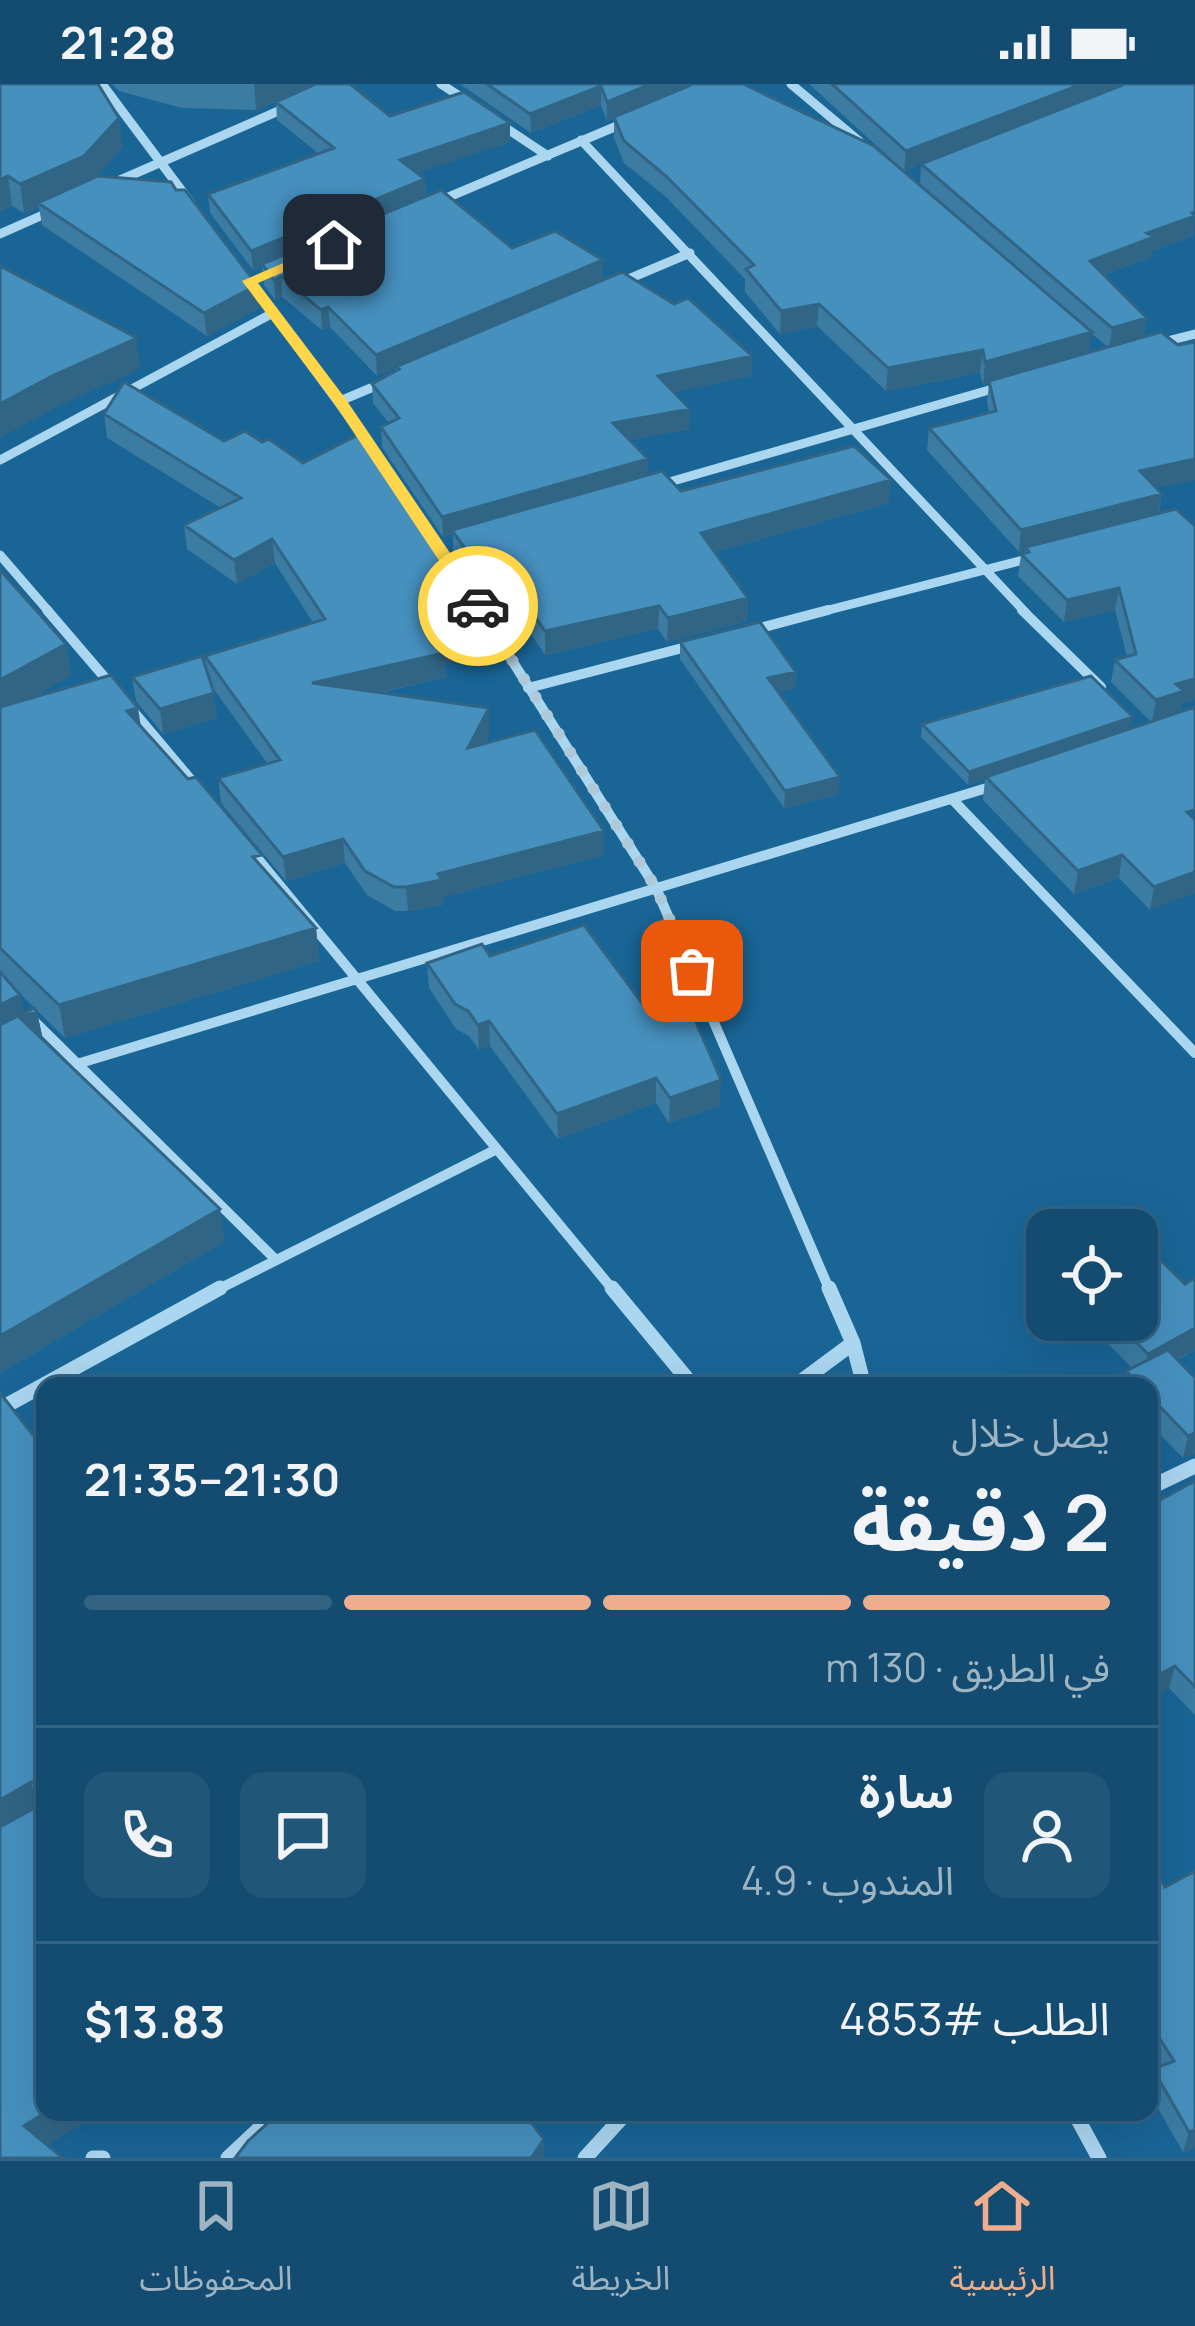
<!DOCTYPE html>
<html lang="ar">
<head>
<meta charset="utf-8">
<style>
	:root { --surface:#134c70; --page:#205678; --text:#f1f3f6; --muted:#9db4c3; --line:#326383; --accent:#eead8d }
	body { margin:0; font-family:Manrope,"Noto Sans Arabic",sans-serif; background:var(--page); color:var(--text); direction:rtl; height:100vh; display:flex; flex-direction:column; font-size:45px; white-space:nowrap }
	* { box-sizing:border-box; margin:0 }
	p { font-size:39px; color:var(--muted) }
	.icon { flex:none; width:66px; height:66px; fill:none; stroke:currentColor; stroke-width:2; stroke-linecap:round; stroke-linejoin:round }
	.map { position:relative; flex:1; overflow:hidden; direction:ltr }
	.panel { position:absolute; left:36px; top:1293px; width:1122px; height:744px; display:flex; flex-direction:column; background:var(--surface); border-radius:24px; box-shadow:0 12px 48px #0002,0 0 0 3px var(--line); direction:rtl }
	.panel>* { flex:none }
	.buttons { position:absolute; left:1026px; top:1125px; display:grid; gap:24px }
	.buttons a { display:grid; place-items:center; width:132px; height:132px; border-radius:24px; background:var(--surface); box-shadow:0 12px 48px #0002,0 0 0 3px var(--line); font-size:60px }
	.pin { position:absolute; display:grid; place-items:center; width:102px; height:102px; color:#fff; margin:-51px; border-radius:24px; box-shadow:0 6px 18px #0006 }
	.courier { position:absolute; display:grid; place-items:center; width:120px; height:120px; margin:-60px; border:9px solid #ffd54a; border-radius:50%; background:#fff; color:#222; box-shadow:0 3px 15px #0007 }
	.head em { font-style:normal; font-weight:700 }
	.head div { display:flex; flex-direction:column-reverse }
	.head { display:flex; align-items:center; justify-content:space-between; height:204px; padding:0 48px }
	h1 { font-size:78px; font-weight:700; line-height:90px }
	.bar { display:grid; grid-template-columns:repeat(4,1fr); gap:18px 12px; align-content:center; height:144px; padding:0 48px }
	.bar i { height:15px; border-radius:9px; background:var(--line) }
	.bar .active { background:var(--accent) }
	.bar p { grid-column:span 4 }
	.line { display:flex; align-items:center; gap:30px; padding:0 48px; border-top:3px solid var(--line) }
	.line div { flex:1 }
	.round { display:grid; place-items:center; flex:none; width:126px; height:126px; border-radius:24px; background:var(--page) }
	.status { display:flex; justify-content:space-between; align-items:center; height:84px; padding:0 60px; background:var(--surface); direction:ltr }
	.status svg { height:33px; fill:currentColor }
	.tabs { display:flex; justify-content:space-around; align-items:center; height:168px; border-top:3px solid var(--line); background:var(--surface); font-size:33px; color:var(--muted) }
	.tabs a { display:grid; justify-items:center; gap:6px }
	.tabs .active { color:var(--accent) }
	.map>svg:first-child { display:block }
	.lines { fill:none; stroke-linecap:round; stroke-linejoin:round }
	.minor-far2 { stroke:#abd6f0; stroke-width:9 }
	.minor-far1 { stroke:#abd6f0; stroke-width:10 }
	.minor { stroke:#abd6f0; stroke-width:15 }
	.wall { fill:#3c7ca3; fill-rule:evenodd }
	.shaded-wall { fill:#316585 }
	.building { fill:#4690be; stroke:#316585; stroke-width:3 }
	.route { fill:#ffd54a }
	.done { stroke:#aec9da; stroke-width:12; stroke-dasharray:0 21.6 }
</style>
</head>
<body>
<div class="status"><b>21:28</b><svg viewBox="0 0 49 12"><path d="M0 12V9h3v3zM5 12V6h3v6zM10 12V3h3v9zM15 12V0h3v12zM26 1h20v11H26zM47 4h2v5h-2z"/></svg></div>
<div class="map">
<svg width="1195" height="2074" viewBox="0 0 1195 2074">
	<rect width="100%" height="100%" fill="#196596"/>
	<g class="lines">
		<!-- minor-far2 -->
		<path class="minor-far2" d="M102 0 191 119
			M441 0 470 19
			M791 0 859 57
			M497 38 548 72
			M581 56 1026 529
			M111 100 290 22
			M439 117 624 39
			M0 150 54 126
			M250 198 369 360
			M619 199 690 169
			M1155 260 1195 250
			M340 317 385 298
			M0 376 273 229
			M659 401 1003 302
			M0 471 50 529
			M465 502 482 529
			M817 529 1031 474"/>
		<!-- minor-far1 -->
		<path class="minor-far1" d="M47 526 112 602
			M480 526 656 804 830 1207
			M1022 526 1101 603
			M749 547 828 526
			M528 604 694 561
			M133 627 197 703
			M953 716 1195 969
			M253 769 614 1207
			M31 934 274 1174
			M77 980 1000 700
			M215 1207 497 1065"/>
		<!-- minor -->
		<path class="minor" d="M612 1204 693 1302
			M829 1204 853 1259 864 1302
			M795 1302 853 1259
			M0 1325 220 1204
			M1149 1404 1195 1382
			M1074 2028 1099 2074
			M93 2074H103
			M228 2074 277 2028
			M585 2074 627 2028"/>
	</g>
	<!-- wall -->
	<path class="wall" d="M0 0 123 63 94 94 259 224 207 252 42 141 39 123 24 129 12 122 0 127Z
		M112 0H314L256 26 182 24 119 7Z
		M460 0H743L920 100 921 80 904 87 809 0H1195L1194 152 1152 167 1151 173 1104 191 1144 253 1156 404 1162 410 1159 430 1181 620 1180 628 1195 623 1150 826 1119 794 1074 810 983 716 985 695 968 701 921 653 922 640 1131 644 1151 638 1111 598 1115 576 1127 573 1115 526 1064 538 1018 492 1021 470 1025 469 1026 466 1019 468 927 366 929 344 989 328 987 318 989 299 983 301 980 289 886 307 817 242 780 250 745 208V195L666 113 624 79 614 54V35L607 37 601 21 531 49ZM1091 249 1108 263 1089 269Z
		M276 18 390 32 510 58 417 89 425 95 426 113 512 164 603 196 752 272 751 292 674 308 690 325V345L629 356 648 375 647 391 681 407 891 396 889 419 715 468 748 514 747 537 667 558 658 545 545 571 510 518 491 524 453 469V450L443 453 382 363 381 343 389 339 373 319 372 300 395 287V284L377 292 330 243 322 246 282 213 275 216 264 201 262 182 253 186 210 129 208 110 319 70 277 36Z
		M104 330 472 529 437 539 452 555 453 579 445 581 446 593 379 609 490 648 484 660 604 747V771L443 813V821L408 827H395L367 811 345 779 286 797 221 719 218 694 267 679 211 601 217 634 163 650 136 617 132 593 206 584 205 572 313 539 275 479 237 500 187 465 184 441 221 424 107 354Z
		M0 486 66 560 71 592 29 615 141 643 316 844 319 877 65 954 16 906 20 911 23 929 37 928 43 956 220 1125 224 1158 0 1289Z
		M680 558 796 588 795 604 779 608 839 710 784 724 680 575Z
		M427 879 720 1022 669 1039 656 1019 558 1055 490 962 479 966 469 952 456 945 429 904Z
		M1195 1194V1266L1178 1276 1195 1294V1370L1183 1374 1149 1339V1302H1123L1126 1287 1132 1284 1085 1236H1137Z
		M45 1366V2028H101L47 2061 0 2074Z
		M1195 1398V1631L1169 1604Z
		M1149 1800 1165 1803 1195 2063 1183 2068 1149 2009V1999L1153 1985 1159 1983 1149 1968Z"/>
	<!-- shaded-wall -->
	<path class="shaded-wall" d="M254 0H314L256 26Z
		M651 0H697L607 37V18Z
		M1082 0H1132L904 87 906 67Z
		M601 2V21L531 49 530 30Z
		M119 34 123 63 88 101 38 119 39 123 24 129 20 100Z
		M510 39V58L401 95 400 76Z
		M8 92 12 122 0 127V96Z
		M425 95 426 113 253 186 251 167Z
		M1195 128 1194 152 1152 167 1151 173 1088 197 1090 177Z
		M603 176V196L377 292 376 271Z
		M281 192 282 213 275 216 274 196Z
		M257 201 259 224 207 252 204 229Z
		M819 220 817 242 780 250 781 227Z
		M328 223 330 243 322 246 321 226Z
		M1147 234 1144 255 1109 265 1112 244Z
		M1092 248 1089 271 983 301 985 278Z
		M137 254 140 285 57 323 0 354V320L52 292Z
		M983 266 980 289 886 307 888 284Z
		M752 272 751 292 657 312 658 292Z
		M690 325V345L613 359V339Z
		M648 375 647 395 452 446 453 450 443 453 442 433Z
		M1195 375V396L1136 409 1140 387Z
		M891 396 889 419 701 472V449Z
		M1162 410 1158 432 1026 463V466L1019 468 1021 446Z
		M272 455 275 479 237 500 234 476Z
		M509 495 510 518 491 524 490 500Z
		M1119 504 1115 526 1064 538 1067 516Z
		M471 505 472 529 421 544 420 520Z
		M748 514 747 537 667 558 668 534Z
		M659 522 658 545 545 571V547Z
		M452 555 453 579 445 581 446 593 314 623 312 599Z
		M66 560 71 592 0 631V596Z
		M796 588 795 604 768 611V594Z
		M1195 595V616L1181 620 1180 629 1152 638 1156 616 1176 600Z
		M214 609 217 634 163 650 160 625Z
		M138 624 143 656 127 627Z
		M489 624 490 648 469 689 468 664Z
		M1133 633 1131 645 968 701 969 688Z
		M840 693 839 710 784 724 785 707Z
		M604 747V771L443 813V821L408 827 406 803 438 790Z
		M343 755 345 779 286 797 283 773Z
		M1122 771 1119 794 1074 810 1078 787Z
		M1195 788V809L1150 826 1154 803Z
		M316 844 319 877 65 954 59 921Z
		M20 911 24 932 37 928 44 961 0 958V921Z
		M489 937 490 962 479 966 478 941Z
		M656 994V1019L558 1055 557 1030Z
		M721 996 720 1022 669 1039 670 1014Z
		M220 1125 224 1158 0 1289V1252Z
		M1195 1244V1266L1142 1294 1148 1270Z
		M1195 1349V1370L1183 1374 1188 1352Z
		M1175 1582 1169 1604 1149 1615V1596Z
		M31 1698 39 1730 0 1751V1716Z
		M46 2028H101L32 2070 24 2042Z
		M1195 2045V2063L1183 2068 1189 2048Z
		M544 2055V2074H531Z"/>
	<!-- building -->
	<path class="building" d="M0 0H98L119 34 84 72 20 100 8 92 0 96Z
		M316 0H350L390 32 464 8 510 39 400 76 425 95 251 167 208 110 334 64 276 18Z
		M487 0H651L607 18 601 2 530 30Z
		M693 0H743L874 62 1092 248 985 278 983 266 888 284 819 220 781 227 746 185 754 181 666 92 624 57 614 33Z
		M832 0H1082L906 67Z
		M1125 0H1195V128L1192 129 1195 132 1147 149 1154 153 1090 177 1147 234 1112 244 921 80Z
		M98 92 171 98 176 106H185L257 201 204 229 38 119Z
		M441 106 512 164 555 147 603 176 376 271 328 223 321 226 281 192 274 196 262 180Z
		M0 182 137 254 52 292 0 320Z
		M622 188 674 220 688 214 752 272 658 292 690 325 613 339 648 375 442 433 381 343 399 334 372 300 399 285 395 283Z
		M1161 248 1178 261 1195 258V375L1140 387 1162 410 1021 446 929 344 996 327 989 297Z
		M124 298 224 357 245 347 262 358 269 355 303 379 364 348 471 505 420 520 452 555 437 559 444 569 312 599 489 624 468 664 535 646 604 747 438 790 442 796 406 803H394L365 787 343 755 283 773 218 694 280 676 205 572 325 535 272 455 234 476 184 441 241 414 104 330Z
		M854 362 891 396 701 449 748 514 668 534 659 522 545 547 509 495 490 500 452 446 662 387 681 407Z
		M1176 425 1195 442V595L1176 600 1184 607 1156 616 1115 576 1136 570 1119 504 1067 516 1021 470 1029 468 1026 463Z
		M0 486 66 560 0 596Z
		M760 538 796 588 768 594 840 693 785 707 680 558Z
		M202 572 214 609 160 625 132 593Z
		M111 591 138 624 127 627 188 695 196 693 262 771 253 773 316 844 59 921 0 864V623Z
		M1091 592 1133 633 969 688 922 640Z
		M1195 623V726L1187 728 1195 736V788L1154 803 1122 771 1078 787 986 693Z
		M584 841 642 919 682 906 721 996 670 1014 656 994 557 1030 489 937 478 941 468 927 455 920 427 879 482 860 490 872Z
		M0 888 20 911 0 921Z
		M34 924 37 928 19 933 220 1125 0 1252V941Z
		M1150 1166 1185 1200 1195 1194V1244L1148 1270 1114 1236H1137V1172Z
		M1168 1266 1195 1294V1349L1188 1352 1149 1311V1302H1140L1126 1287Z
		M0 1309 45 1366V1701L42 1698H31L0 1716Z
		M1193 1398H1195V1603L1175 1582 1149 1596V1422Z
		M45 1716V1904L40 1911 45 1920 46 2028 24 2042 63 2074H0V1743L44 1719Z
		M1195 1787V2045L1189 2048 1153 1985 1174 1977 1149 1938V1800L1160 1796 1165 1803Z
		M280 2028H523L544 2055 531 2074H235L248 2057Z"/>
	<!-- route -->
	<path class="route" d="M334 157 339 164 258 199 345 314 486 522 483 526H472L334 319 242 197Z"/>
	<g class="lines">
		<!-- done -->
		<path class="done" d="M478 522 656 804 692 887"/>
	</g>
</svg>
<div class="buttons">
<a><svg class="icon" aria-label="locate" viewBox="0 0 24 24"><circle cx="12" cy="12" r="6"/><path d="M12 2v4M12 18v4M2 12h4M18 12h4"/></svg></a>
</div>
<div class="pin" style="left:692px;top:887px;background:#ea580c"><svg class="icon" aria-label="bag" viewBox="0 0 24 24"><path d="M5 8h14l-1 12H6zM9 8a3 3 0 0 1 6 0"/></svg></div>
<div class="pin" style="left:334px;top:161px;background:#1f2937"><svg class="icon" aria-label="home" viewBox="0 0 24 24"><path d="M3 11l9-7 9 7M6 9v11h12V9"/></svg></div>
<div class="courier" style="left:478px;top:522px"><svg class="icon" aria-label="car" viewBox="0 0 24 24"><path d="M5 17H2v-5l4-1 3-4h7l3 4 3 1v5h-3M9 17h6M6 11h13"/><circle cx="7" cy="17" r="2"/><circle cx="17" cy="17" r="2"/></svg></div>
<section class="panel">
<div class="head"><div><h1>2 دقيقة</h1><p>يصل خلال</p></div><em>21:30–21:35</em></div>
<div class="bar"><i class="active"></i><i class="active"></i><i class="active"></i><i></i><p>في الطريق · 130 m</p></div>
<div class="line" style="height:216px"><a class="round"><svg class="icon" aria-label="person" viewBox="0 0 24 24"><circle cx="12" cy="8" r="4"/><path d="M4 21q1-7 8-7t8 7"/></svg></a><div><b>سارة</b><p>المندوب · 4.9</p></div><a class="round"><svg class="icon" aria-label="chat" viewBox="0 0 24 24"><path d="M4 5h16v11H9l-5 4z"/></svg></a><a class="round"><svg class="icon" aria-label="phone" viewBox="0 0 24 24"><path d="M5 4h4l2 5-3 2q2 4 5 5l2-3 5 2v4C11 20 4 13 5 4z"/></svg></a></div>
<div class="line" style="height:156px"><div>الطلب #4853</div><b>$13.83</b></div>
</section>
</div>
<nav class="tabs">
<a class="active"><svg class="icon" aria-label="home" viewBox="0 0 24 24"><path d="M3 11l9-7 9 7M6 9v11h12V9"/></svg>الرئيسية</a>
<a><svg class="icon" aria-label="map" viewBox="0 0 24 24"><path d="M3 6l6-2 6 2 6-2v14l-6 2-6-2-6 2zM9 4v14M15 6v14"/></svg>الخريطة</a>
<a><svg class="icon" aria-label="saved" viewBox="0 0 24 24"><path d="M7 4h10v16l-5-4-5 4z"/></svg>المحفوظات</a>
</nav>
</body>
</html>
